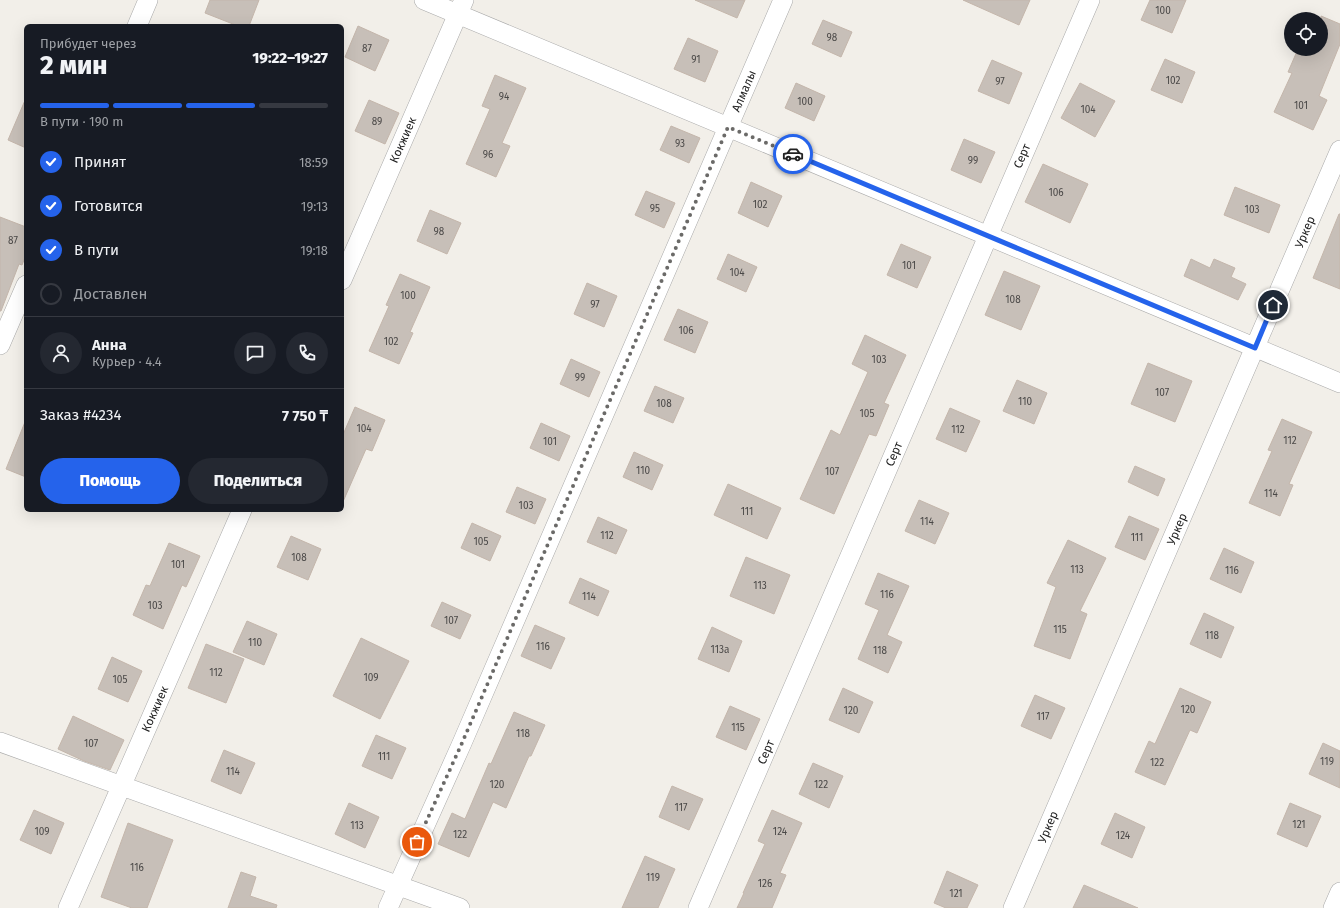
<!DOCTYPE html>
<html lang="ru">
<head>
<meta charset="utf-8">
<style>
	:root { --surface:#171b24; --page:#242831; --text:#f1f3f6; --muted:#9ea1a6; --line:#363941; --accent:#2563eb }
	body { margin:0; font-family:"Fira Sans",sans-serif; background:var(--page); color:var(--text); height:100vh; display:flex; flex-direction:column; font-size:15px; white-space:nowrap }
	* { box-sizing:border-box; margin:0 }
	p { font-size:13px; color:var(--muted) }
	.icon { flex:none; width:22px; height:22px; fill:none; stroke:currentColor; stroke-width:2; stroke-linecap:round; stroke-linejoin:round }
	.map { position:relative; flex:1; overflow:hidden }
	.sheet { position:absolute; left:24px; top:24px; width:320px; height:488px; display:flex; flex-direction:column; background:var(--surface); border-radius:6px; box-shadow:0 4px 16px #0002 }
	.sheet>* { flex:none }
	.tools { position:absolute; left:1284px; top:12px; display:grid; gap:8px }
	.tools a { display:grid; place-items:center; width:44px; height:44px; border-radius:50%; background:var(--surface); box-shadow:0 4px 16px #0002; font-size:20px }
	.pin { position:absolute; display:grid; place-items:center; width:34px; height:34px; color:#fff; margin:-17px; border:2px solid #fff; border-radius:50%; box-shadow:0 1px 4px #0007 }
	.courier { position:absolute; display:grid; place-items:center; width:40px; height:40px; margin:-20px; border:3px solid #2563eb; border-radius:50%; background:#fff; color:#222; box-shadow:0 1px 5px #0007 }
	.overview em { font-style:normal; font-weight:800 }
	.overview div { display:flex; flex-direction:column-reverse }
	.overview { display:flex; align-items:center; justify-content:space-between; height:68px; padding:0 16px }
	h1 { font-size:26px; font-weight:800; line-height:30px }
	.bar { display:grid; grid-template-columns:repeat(4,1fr); gap:6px 4px; align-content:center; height:48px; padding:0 16px }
	.bar i { height:5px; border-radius:3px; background:var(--line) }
	.bar .active { background:var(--accent) }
	.bar p { grid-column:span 4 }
	.line { display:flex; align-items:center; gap:10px; padding:0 16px; border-top:1px solid var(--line) }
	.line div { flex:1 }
	.round { display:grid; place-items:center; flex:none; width:42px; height:42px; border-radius:21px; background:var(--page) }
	ol { padding:0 16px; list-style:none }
	li { display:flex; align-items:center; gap:12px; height:44px }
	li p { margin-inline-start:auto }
	li .icon { padding:4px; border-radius:50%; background:var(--accent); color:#fff; stroke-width:4 }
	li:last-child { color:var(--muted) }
	li i { width:22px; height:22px; border:2px solid var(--line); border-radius:50% }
	.primary-button { display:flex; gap:8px; margin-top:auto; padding:8px 16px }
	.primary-button a { flex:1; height:46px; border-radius:24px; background:var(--accent); color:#fff; font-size:16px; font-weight:800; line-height:46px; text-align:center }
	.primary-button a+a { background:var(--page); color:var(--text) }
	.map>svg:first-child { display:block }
	.building { fill:#c7bfb8; stroke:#c4b6ab }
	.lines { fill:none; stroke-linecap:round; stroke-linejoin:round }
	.minor-casing { stroke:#a9a9a9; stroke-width:20 }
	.minor { stroke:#fff; stroke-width:19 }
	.done { stroke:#6b6a68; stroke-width:4; stroke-dasharray:0 7.2 }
	.route { stroke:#2563eb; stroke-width:5 }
	.labels { text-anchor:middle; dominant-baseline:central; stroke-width:4; stroke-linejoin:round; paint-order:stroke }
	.number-label { font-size:10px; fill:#4b4948 }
	.street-label { font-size:12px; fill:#222; stroke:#fff }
</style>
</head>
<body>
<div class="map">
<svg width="1340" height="908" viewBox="0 0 1340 908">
	<rect width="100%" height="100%" fill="#f2efe9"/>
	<!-- building -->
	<path class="building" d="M210 0H259L249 26H238L205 13Z
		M695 0H745L737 18Z
		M963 0H1030L1019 25Z
		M1150 0H1186L1172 33 1141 20Z
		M1321 16 1340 24V44L1319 96 1327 100 1313 130 1274 112 1292 73 1288 72 1298 49H1321Z
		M823 20 852 32 841 57 812 44Z
		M358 26 389 40 375 71 345 57Z
		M688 38 718 51 705 82 674 69Z
		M1165 59 1195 72 1182 103 1151 90Z
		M992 60 1022 73 1009 104 978 91Z
		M495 75 526 88 502 143 510 146 496 177 466 164 490 109 482 106Z
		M796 83 825 96 814 121 785 108Z
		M1080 83 1115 101 1095 137 1061 118Z
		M26 98V148L8 140Z
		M369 100 399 113 385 144 355 131Z
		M671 126 700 138 689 163 660 150Z
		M964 139 995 152 981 183 951 170Z
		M1043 164 1088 184 1070 223 1025 202Z
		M751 182 782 196 768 227 738 213Z
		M1235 187 1280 205 1269 233 1224 215Z
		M646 191 675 203 664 228 635 215Z
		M430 210 461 223 447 254 417 241Z
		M1339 214H1340V289L1313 278Z
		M0 217 26 227V255L22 265 19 264 1 311H0Z
		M901 244 931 257 917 288 887 275Z
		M728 254 757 267 746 292 717 279Z
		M1191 259 1210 268 1214 259 1235 268 1231 277 1246 284 1238 300 1184 276Z
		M1004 271 1040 286 1021 330 985 315Z
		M400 274 430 287 410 332 413 333 399 364 369 351 389 306 386 305Z
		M587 283 617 296 604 327 574 314Z
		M678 309 708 322 695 353 664 340Z
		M865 335 906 355 884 403 889 405 876 436 869 434 834 514 800 499 831 430 840 435 868 372 852 364Z
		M571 359 600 372 589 397 560 384Z
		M1148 363 1192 381 1175 422 1131 404Z
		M1017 380 1047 393 1034 424 1003 411Z
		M655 386 684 398 673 423 644 411Z
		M355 407 385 420 372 451 366 449 342 504V437Z
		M950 408 980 421 966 452 936 439Z
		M1282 419 1312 432 1289 484 1293 485 1280 516 1249 503 1272 451 1268 450Z
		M25 422H26V477L6 469Z
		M541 423 570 436 559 461 530 448Z
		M634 452 663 465 652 490 623 477Z
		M1135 466 1165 479 1158 496 1128 482Z
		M728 484 781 508 767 539 714 515Z
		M517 487 546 499 535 524 506 512Z
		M919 500 949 513 935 544 905 531Z
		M1129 516 1159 529 1145 560 1115 547Z
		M598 517 627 530 616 554 587 542Z
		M472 523 501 536 490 561 461 548Z
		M291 536 321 549 308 580 277 567Z
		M1068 540 1106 558 1080 611 1087 614 1070 659 1034 646 1056 587 1047 583Z
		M169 543 200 556 186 587 182 585 163 629 133 615 146 585 150 586Z
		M1224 548 1254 562 1241 593 1210 579Z
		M746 557 790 575 774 614 730 596Z
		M878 573 909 586 887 635 902 642 888 673 858 659 879 610 865 604Z
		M580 578 609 591 598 616 569 603Z
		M442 602 471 615 460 639 431 626Z
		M1204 613 1234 627 1221 658 1190 644Z
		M247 621 277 634 264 665 233 652Z
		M535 625 565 638 551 669 521 656Z
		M712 627 742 641 729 672 698 659Z
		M361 638 409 661 380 719 333 696Z
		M206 644 244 659 226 703 188 688Z
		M112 657 142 671 128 702 98 689Z
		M843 688 873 702 859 733 829 720Z
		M1180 688 1211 702 1197 733 1190 730 1165 785 1135 772 1149 741 1155 744Z
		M1035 695 1065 708 1051 739 1021 726Z
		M730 706 760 719 746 750 716 737Z
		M514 712 545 725 531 756H529L506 808 493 802 469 857 438 844 452 813 465 819 489 763 491 764Z
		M73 716 124 740 110 770 84 761 58 749Z
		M376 735 406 748 392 779 362 766Z
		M1323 743 1340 751V788L1309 774Z
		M224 750 255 763 241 794 211 781Z
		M813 763 843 776 829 808 799 794Z
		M672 786 703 799 689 830 659 817Z
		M349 803 379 817 365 848 335 834Z
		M1290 803 1321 816 1307 847 1277 834Z
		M34 810 64 823 51 854 20 840Z
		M772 810 802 823 780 873 786 875 772 908H737L744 893H743L765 844 758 841Z
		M1115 813 1145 827 1132 858 1101 844Z
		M128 823 173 840 147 908H132L101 897Z
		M645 856 675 869 658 908H622Z
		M947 871 978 885 967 908H946L934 903Z
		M241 872 256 877 250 896 277 905 276 908H228Z
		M1084 885 1138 908H1073Z"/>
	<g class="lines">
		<!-- minor casing -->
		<g class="minor-casing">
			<path id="minor" d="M424 0 1340 383
				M137 26 148 0
				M342 280 464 0
				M0 345 26 285
				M0 742 460 908
				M68 908 242 510
				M388 908 462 743 783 0
				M698 908 1090 0
				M1013 908 1340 150
				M1333 908 1340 892"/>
		</g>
		<!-- minor -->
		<use href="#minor" class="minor"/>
	</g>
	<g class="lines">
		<!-- done -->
		<path class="done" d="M417 842 462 743 728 127 793 154"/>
		<!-- route -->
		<path class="route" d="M793 154 1255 348 1273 305"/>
	</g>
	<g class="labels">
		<!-- number labels -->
		<g class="number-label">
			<text x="1163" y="11">100</text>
			<text x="832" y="38">98</text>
			<text x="367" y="49">87</text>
			<text x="696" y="60">91</text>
			<text x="1173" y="81">102</text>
			<text x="1000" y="82">97</text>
			<text x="504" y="97">94</text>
			<text x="805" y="102">100</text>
			<text x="1301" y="106">101</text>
			<text x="1088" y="110">104</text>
			<text x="377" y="122">89</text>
			<text x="680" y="144">93</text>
			<text x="488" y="155">96</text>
			<text x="973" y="161">99</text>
			<text x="1056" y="193">106</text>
			<text x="760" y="205">102</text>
			<text x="655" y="209">95</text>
			<text x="1252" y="210">103</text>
			<text x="439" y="232">98</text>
			<text x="13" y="241">87</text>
			<text x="909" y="266">101</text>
			<text x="737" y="273">104</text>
			<text x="408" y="296">100</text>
			<text x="1013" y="300">108</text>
			<text x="595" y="305">97</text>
			<text x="686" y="331">106</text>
			<text x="391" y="342">102</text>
			<text x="879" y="360">103</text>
			<text x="580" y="378">99</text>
			<text x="1162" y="393">107</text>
			<text x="1025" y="402">110</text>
			<text x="664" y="404">108</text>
			<text x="867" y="414">105</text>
			<text x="364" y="429">104</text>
			<text x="958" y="430">112</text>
			<text x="1290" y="441">112</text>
			<text x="550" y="442">101</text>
			<text x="643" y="471">110</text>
			<text x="832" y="472">107</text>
			<text x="1271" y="494">114</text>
			<text x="526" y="506">103</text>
			<text x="747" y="512">111</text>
			<text x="927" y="522">114</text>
			<text x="607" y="536">112</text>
			<text x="1137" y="538">111</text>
			<text x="481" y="542">105</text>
			<text x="299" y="558">108</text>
			<text x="178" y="565">101</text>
			<text x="1077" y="570">113</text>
			<text x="1232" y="571">116</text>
			<text x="760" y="586">113</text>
			<text x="887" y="595">116</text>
			<text x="589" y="597">114</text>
			<text x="155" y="606">103</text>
			<text x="451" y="621">107</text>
			<text x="1060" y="630">115</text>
			<text x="1212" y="636">118</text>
			<text x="255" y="643">110</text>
			<text x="543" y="647">116</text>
			<text x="720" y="650">113а</text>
			<text x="880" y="651">118</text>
			<text x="216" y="673">112</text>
			<text x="371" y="678">109</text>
			<text x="120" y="680">105</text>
			<text x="1188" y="710">120</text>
			<text x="851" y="711">120</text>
			<text x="1043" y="717">117</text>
			<text x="738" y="728">115</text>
			<text x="523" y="734">118</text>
			<text x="91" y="744">107</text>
			<text x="384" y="757">111</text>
			<text x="1327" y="762">119</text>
			<text x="1157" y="763">122</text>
			<text x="233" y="772">114</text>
			<text x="497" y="785">120</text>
			<text x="821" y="785">122</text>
			<text x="681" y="808">117</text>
			<text x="1299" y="825">121</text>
			<text x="357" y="826">113</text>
			<text x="42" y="832">109</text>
			<text x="780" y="832">124</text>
			<text x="460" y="835">122</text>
			<text x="1123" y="836">124</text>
			<text x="137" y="868">116</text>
			<text x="653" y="878">119</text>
			<text x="765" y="884">126</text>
			<text x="956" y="894">121</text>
		</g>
		<!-- street labels -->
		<g class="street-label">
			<text transform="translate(744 91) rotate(-67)">Алмалы</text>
			<text transform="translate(403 140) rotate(-66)">Кокжиек</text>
			<text transform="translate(1022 156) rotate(-67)">Серт</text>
			<text transform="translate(1305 232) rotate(-67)">Уркер</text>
			<text transform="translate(894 454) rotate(-67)">Серт</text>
			<text transform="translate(1177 529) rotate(-67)">Уркер</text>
			<text transform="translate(155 709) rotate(-66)">Кокжиек</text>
			<text transform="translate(766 752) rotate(-67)">Серт</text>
			<text transform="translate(1048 827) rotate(-67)">Уркер</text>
		</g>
	</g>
</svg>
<div class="tools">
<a><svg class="icon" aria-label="locate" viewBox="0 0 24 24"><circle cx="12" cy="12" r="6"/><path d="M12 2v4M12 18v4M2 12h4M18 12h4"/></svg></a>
</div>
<div class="pin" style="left:417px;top:842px;background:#ea580c"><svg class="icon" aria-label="bag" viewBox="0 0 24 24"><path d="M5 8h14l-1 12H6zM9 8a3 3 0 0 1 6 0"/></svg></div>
<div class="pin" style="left:1273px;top:305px;background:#1f2937"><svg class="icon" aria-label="home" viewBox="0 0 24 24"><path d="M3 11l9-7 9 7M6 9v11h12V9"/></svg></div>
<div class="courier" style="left:793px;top:154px"><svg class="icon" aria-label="car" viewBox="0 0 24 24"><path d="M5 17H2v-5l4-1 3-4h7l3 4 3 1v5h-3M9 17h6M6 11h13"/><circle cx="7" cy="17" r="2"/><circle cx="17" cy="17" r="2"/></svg></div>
<section class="sheet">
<div class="overview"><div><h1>2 мин</h1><p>Прибудет через</p></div><em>19:22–19:27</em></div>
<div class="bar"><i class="active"></i><i class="active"></i><i class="active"></i><i></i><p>В пути · 190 m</p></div>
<ol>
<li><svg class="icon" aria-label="check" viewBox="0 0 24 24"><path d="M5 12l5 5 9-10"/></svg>Принят<p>18:59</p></li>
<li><svg class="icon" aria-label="check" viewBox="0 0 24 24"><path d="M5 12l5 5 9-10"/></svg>Готовится<p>19:13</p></li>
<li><svg class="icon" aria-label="check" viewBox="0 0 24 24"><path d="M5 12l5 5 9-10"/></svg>В пути<p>19:18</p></li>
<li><i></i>Доставлен</li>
</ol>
<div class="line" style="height:72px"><a class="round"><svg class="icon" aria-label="person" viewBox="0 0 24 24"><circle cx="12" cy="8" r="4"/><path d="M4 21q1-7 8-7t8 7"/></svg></a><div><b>Анна</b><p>Курьер · 4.4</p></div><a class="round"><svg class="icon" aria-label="chat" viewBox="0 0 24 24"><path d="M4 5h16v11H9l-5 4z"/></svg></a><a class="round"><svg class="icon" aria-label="phone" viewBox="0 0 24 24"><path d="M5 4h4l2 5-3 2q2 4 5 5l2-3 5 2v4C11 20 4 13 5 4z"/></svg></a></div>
<div class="line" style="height:52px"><div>Заказ #4234</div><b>7 750 ₸</b></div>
<div class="primary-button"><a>Помощь</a><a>Поделиться</a></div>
</section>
</div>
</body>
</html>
